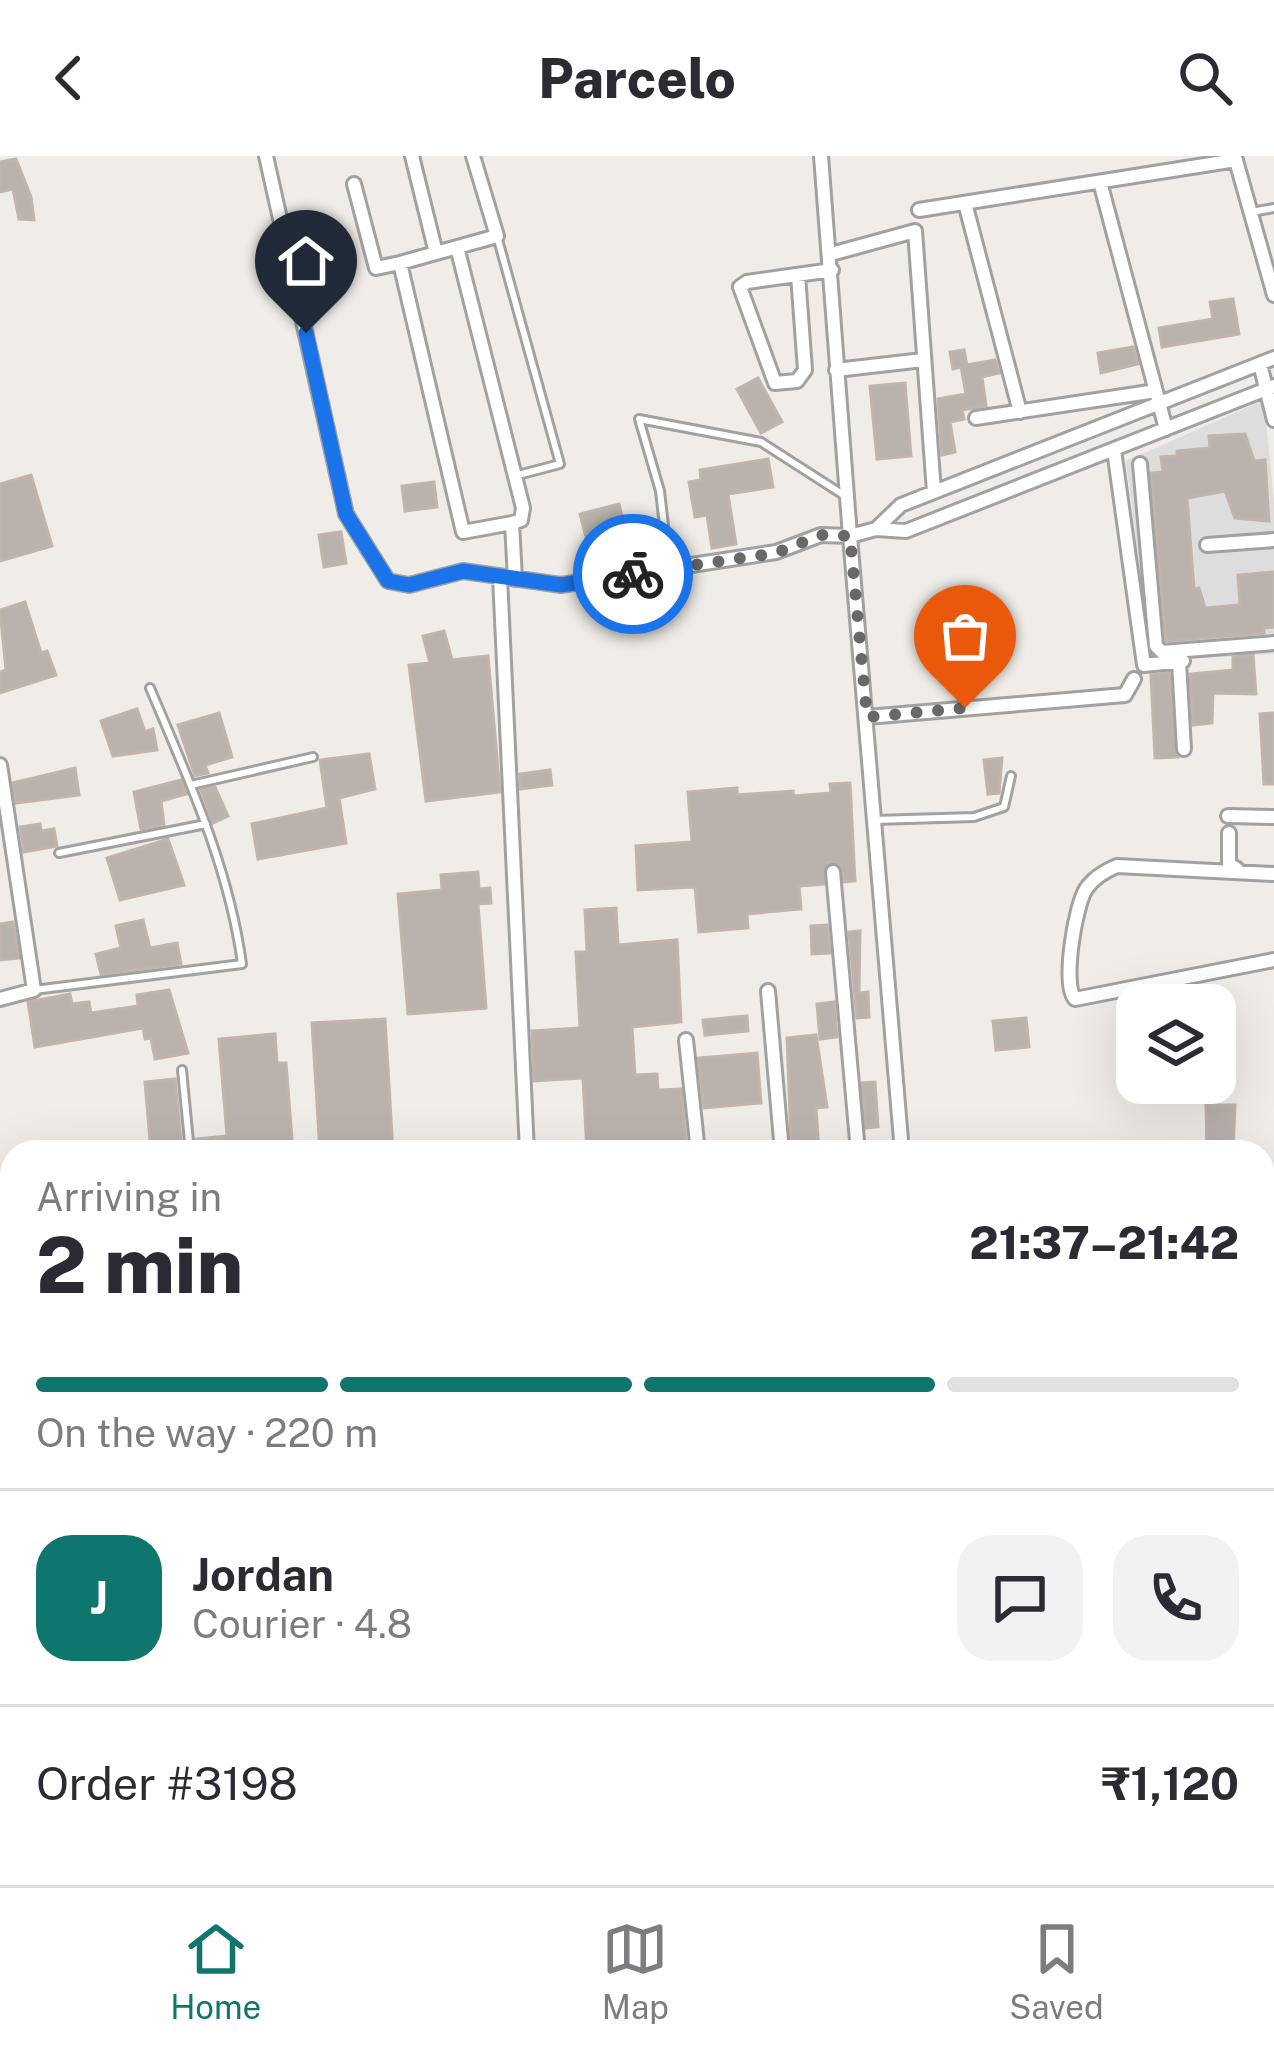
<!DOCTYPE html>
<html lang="en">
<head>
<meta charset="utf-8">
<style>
	:root { --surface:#fff; --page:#f2f2f3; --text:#2b2b33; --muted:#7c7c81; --line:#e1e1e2; --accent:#0f766e }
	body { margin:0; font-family:"Public Sans",sans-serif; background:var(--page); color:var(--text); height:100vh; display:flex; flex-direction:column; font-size:45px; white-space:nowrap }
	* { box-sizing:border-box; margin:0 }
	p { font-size:39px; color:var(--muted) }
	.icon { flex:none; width:66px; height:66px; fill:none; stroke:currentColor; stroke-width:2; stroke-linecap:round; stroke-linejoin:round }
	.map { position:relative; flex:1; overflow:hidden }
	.panel { position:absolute; left:0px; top:984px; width:1275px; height:747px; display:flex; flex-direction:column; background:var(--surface); border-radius:36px 36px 0 0; box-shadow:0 12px 48px #0002 }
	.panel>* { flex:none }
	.fabs { position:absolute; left:1116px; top:828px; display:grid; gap:24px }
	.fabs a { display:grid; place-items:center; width:120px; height:120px; border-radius:24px; background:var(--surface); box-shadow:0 12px 48px #0002; font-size:60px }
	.pin { position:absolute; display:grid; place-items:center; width:102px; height:102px; color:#fff; margin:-123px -51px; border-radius:50% 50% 50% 0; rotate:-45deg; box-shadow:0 0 12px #0007 }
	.pin .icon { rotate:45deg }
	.courier { position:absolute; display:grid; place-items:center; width:120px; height:120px; margin:-60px; border:9px solid #1a73e8; border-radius:50%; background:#fff; color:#222; box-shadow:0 3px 15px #0007 }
	.headline em { font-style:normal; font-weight:800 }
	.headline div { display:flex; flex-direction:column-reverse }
	.headline { display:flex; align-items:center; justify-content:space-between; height:204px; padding:0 36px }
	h1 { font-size:78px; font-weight:800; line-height:90px }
	.bar { display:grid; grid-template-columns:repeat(4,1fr); gap:18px 12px; align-content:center; height:144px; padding:0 36px }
	.bar i { height:15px; border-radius:9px; background:var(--line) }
	.bar .current { background:var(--accent) }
	.bar p { grid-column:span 4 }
	.line { display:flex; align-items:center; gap:30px; padding:0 36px; border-top:3px solid var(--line) }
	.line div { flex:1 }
	.round { display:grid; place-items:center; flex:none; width:126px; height:126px; border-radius:36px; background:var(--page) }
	header { display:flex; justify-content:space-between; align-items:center; height:156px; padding:0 36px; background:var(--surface); font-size:54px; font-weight:800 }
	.menu { display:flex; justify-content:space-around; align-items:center; height:168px; border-top:3px solid var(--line); background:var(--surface); font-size:33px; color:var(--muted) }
	.menu a { display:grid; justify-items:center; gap:6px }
	.menu .current { color:var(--accent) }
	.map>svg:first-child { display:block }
	.residential { fill:#dedddd }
	.building { fill:#b9b2ad; stroke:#c0b4ab; stroke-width:3 }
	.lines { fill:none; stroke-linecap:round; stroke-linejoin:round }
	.lane-casing { stroke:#a1a1a1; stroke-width:12 }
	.street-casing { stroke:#a1a1a1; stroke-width:18 }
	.primary-casing { stroke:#8c6010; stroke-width:27 }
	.lane { stroke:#fff; stroke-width:6 }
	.street { stroke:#fff; stroke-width:12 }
	.primary { stroke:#f3d1aa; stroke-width:21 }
	.done { stroke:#696866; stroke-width:12; stroke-dasharray:0 21.6 }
	.route { stroke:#1a73e8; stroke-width:15 }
</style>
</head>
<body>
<header><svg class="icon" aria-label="back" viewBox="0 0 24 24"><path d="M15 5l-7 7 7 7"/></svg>Parcelo<svg class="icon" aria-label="search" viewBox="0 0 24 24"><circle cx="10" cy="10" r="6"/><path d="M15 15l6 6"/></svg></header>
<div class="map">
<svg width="1274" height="1729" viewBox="0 0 1274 1729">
	<rect width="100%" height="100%" fill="#f0ede8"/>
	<!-- residential -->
	<path class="residential" d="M1264 244 1274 347V498L1152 505 1126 305Z"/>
	<!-- building -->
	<path class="building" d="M16 3 31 41 34 64 19 63 13 33 0 36V6Z
		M1233 143 1239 178 1162 191 1159 172 1213 163 1210 146Z
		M1133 191 1138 208 1101 217 1098 197Z
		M964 194 967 209 995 204 999 217 982 221 986 250 962 254 964 263 950 266 955 296 942 299 938 243 966 238 961 211 953 213 950 196Z
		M758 222 782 266 761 277 737 233Z
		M905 227 911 300 877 303 870 230Z
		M1245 278 1254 305 1265 304 1269 365 1235 362 1225 335 1187 342 1194 433 1199 432 1205 452 1240 449 1238 419 1273 416 1274 471 1264 472V477L1166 485 1151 317 1163 316 1161 301 1177 300V295L1210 292 1209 280Z
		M768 303 773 331 728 338 736 388 712 392 707 359 695 361 689 326 701 324 700 314Z
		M31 319 52 390 0 405V328Z
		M434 326 437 351 405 355 402 330Z
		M619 348 628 383 589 393 580 358Z
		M341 376 346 407 324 411 319 379Z
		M25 446 41 497 47 495 56 519 0 537V516L6 514 0 454Z
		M444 475 452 504 488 500 500 636 426 645 409 509 430 507 423 480Z
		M1253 499 1256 538 1213 537 1212 567 1193 569 1190 518 1233 514V501Z
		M1169 517 1178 601 1155 602 1151 519Z
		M137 553 145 576 153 573 157 594 113 600 101 565Z
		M219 557 232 601 205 609 208 617 195 620 178 569Z
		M1273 557 1274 628H1264L1260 558Z
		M369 598 375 633 339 642 346 687 258 703 252 668 327 652 320 604Z
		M1002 602 999 637 988 638 984 604Z
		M75 612 79 639 16 647 13 627Z
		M550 614 552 629 520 633V618Z
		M181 624 186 638 161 645 164 669 141 673 134 636Z
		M850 627 855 725 844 726 841 709 828 707 824 728 799 730 801 753 747 758 748 772 699 776 695 731 638 734 636 690 692 686 688 636 737 632V639L793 635V640L831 637 830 628Z
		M215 631 228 660 213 667 201 634Z
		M40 668 41 675 54 673 57 690 24 696 20 671Z
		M168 683 184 729 120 744 107 702Z
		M478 716 479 733 490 732 491 747 478 748 486 852 408 858 398 738 442 734 441 719Z
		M616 752 618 789 677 784 681 866 632 871 635 919 657 918 658 934 681 933 687 996H587L583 922 534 925 532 875 580 872 576 796H587L585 754Z
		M143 764 150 792 177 787 181 808 101 818 96 798 121 792 116 770Z
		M13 766 19 802 0 804V768Z
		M827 769 830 797 812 798 811 770Z
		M860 775 859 837 868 836 869 861 857 862 849 776Z
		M169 834 188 897 155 903 151 882 145 883 143 872 35 891 28 846 70 838 72 848 89 846 91 857 138 850 137 839Z
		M834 846 837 881 820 883 817 848Z
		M747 860 748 875 705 879 703 864Z
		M1026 862 1029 891 996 894 993 865Z
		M385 863 393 996H320L312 867Z
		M275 878 277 907H286L293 996H197L196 983 227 980 219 883Z
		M816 879 827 951 816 952 819 996H805L803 983 791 984 787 882Z
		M757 897 761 947 704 952 698 902Z
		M175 923 182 996H151L145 926Z
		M875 926 878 971 866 972 862 927Z
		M1206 949H1235L1233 996H1207Z"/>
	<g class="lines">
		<!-- lane casing -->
		<g class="lane-casing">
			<path id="lane" d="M1251 56 1274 52
				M497 80 560 308 518 319
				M669 413 660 335 639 263 761 286 845 340
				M191 629 313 601
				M875 664 974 661 1004 651 1011 620
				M59 697 206 668
				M34 834 242 808C229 711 188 622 150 532
				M182 914 190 996"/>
		</g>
		<!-- street casing -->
		<g class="street-casing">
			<path id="street" d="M266 0 346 358 388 425 409 429 463 415 561 429 776 396 821 379 850 380 821 0
				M412 0 436 97
				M1235 1 1274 139
				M1100 26 1166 273
				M354 28 376 112 400 107 463 376 512 367 515 423
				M965 47 1020 256
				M919 54 1236 4
				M457 91 523 352 521 364 512 367
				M831 98 915 75 934 336
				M400 107 497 80 473 0
				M798 119 805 214 797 225 775 227 740 131 747 126 832 114
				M1260 208 1274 264
				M836 214 923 204
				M976 262 1156 235
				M1114 294 1144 509 1183 505
				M1140 308 1156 490 1162 496 1274 487
				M876 373 901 349 1274 202
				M1207 389 1274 384
				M500 421 527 996
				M1179 506 1184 593
				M867 561 1125 539 1134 523
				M0 609 34 834 0 843
				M1228 660 1274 661
				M1229 677V708L1237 713
				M833 716 858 996
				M1274 718 1117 710C1105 715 1094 721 1086 733 1075 750 1062 829 1075 843L1274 804
				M768 835 782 996
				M686 884 698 996
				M902 996 850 380 876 373 906 375 1274 230
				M0 1653H12
				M265 1719 295 1729
				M27 1729 28 1719
				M56 1729V1719
				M221 1729 230 1719
				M913 1729V1719
				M929 1729V1719"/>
		</g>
		<!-- primary casing -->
		<g class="primary-casing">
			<path id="primary" d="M1263 1086 1274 1085
				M1263 1116 1274 1115
				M0 1191H12
				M0 1222 12 1221"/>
		</g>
		<!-- lane -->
		<use href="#lane" class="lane"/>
		<!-- street -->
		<use href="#street" class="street"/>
		<!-- primary -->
		<use href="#primary" class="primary"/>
	</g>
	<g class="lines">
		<!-- done -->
		<path class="done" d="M633 418 776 397 821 379 850 380 867 561 965 552"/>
		<!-- route -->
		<path class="route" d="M306 177 346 358 388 425 409 429 463 415 561 429 633 418"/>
	</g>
</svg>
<div class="fabs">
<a><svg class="icon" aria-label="layers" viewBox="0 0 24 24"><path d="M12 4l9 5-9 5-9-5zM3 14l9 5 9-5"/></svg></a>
</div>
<div class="pin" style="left:965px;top:552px;background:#ea580c"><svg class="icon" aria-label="bag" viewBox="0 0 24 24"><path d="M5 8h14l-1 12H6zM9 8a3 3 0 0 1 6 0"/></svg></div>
<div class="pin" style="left:306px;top:177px;background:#1f2937"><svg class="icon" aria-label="home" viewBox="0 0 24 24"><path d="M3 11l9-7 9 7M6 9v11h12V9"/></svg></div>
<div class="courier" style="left:633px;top:418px"><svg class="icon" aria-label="bike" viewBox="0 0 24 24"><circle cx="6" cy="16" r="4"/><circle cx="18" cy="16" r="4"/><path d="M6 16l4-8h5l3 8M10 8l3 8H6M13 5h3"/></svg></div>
<section class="panel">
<div class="headline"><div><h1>2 min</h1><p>Arriving in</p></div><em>21:37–21:42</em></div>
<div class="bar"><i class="current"></i><i class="current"></i><i class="current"></i><i></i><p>On the way · 220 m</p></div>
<div class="line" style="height:216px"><b class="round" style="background:var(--accent);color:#fff">J</b><div><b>Jordan</b><p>Courier · 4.8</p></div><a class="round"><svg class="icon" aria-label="chat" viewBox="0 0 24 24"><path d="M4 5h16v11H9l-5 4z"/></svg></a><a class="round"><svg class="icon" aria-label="phone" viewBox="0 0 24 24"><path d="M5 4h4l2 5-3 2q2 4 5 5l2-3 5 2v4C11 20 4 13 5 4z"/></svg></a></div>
<div class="line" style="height:156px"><div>Order #3198</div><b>₹1,120</b></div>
</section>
</div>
<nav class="menu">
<a class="current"><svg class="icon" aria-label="home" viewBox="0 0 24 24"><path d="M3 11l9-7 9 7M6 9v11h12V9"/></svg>Home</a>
<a><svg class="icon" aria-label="map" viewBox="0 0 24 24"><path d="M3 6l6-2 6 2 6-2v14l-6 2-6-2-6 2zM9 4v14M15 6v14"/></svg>Map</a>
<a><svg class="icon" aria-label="saved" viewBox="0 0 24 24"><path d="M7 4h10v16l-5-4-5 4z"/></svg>Saved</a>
</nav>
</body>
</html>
